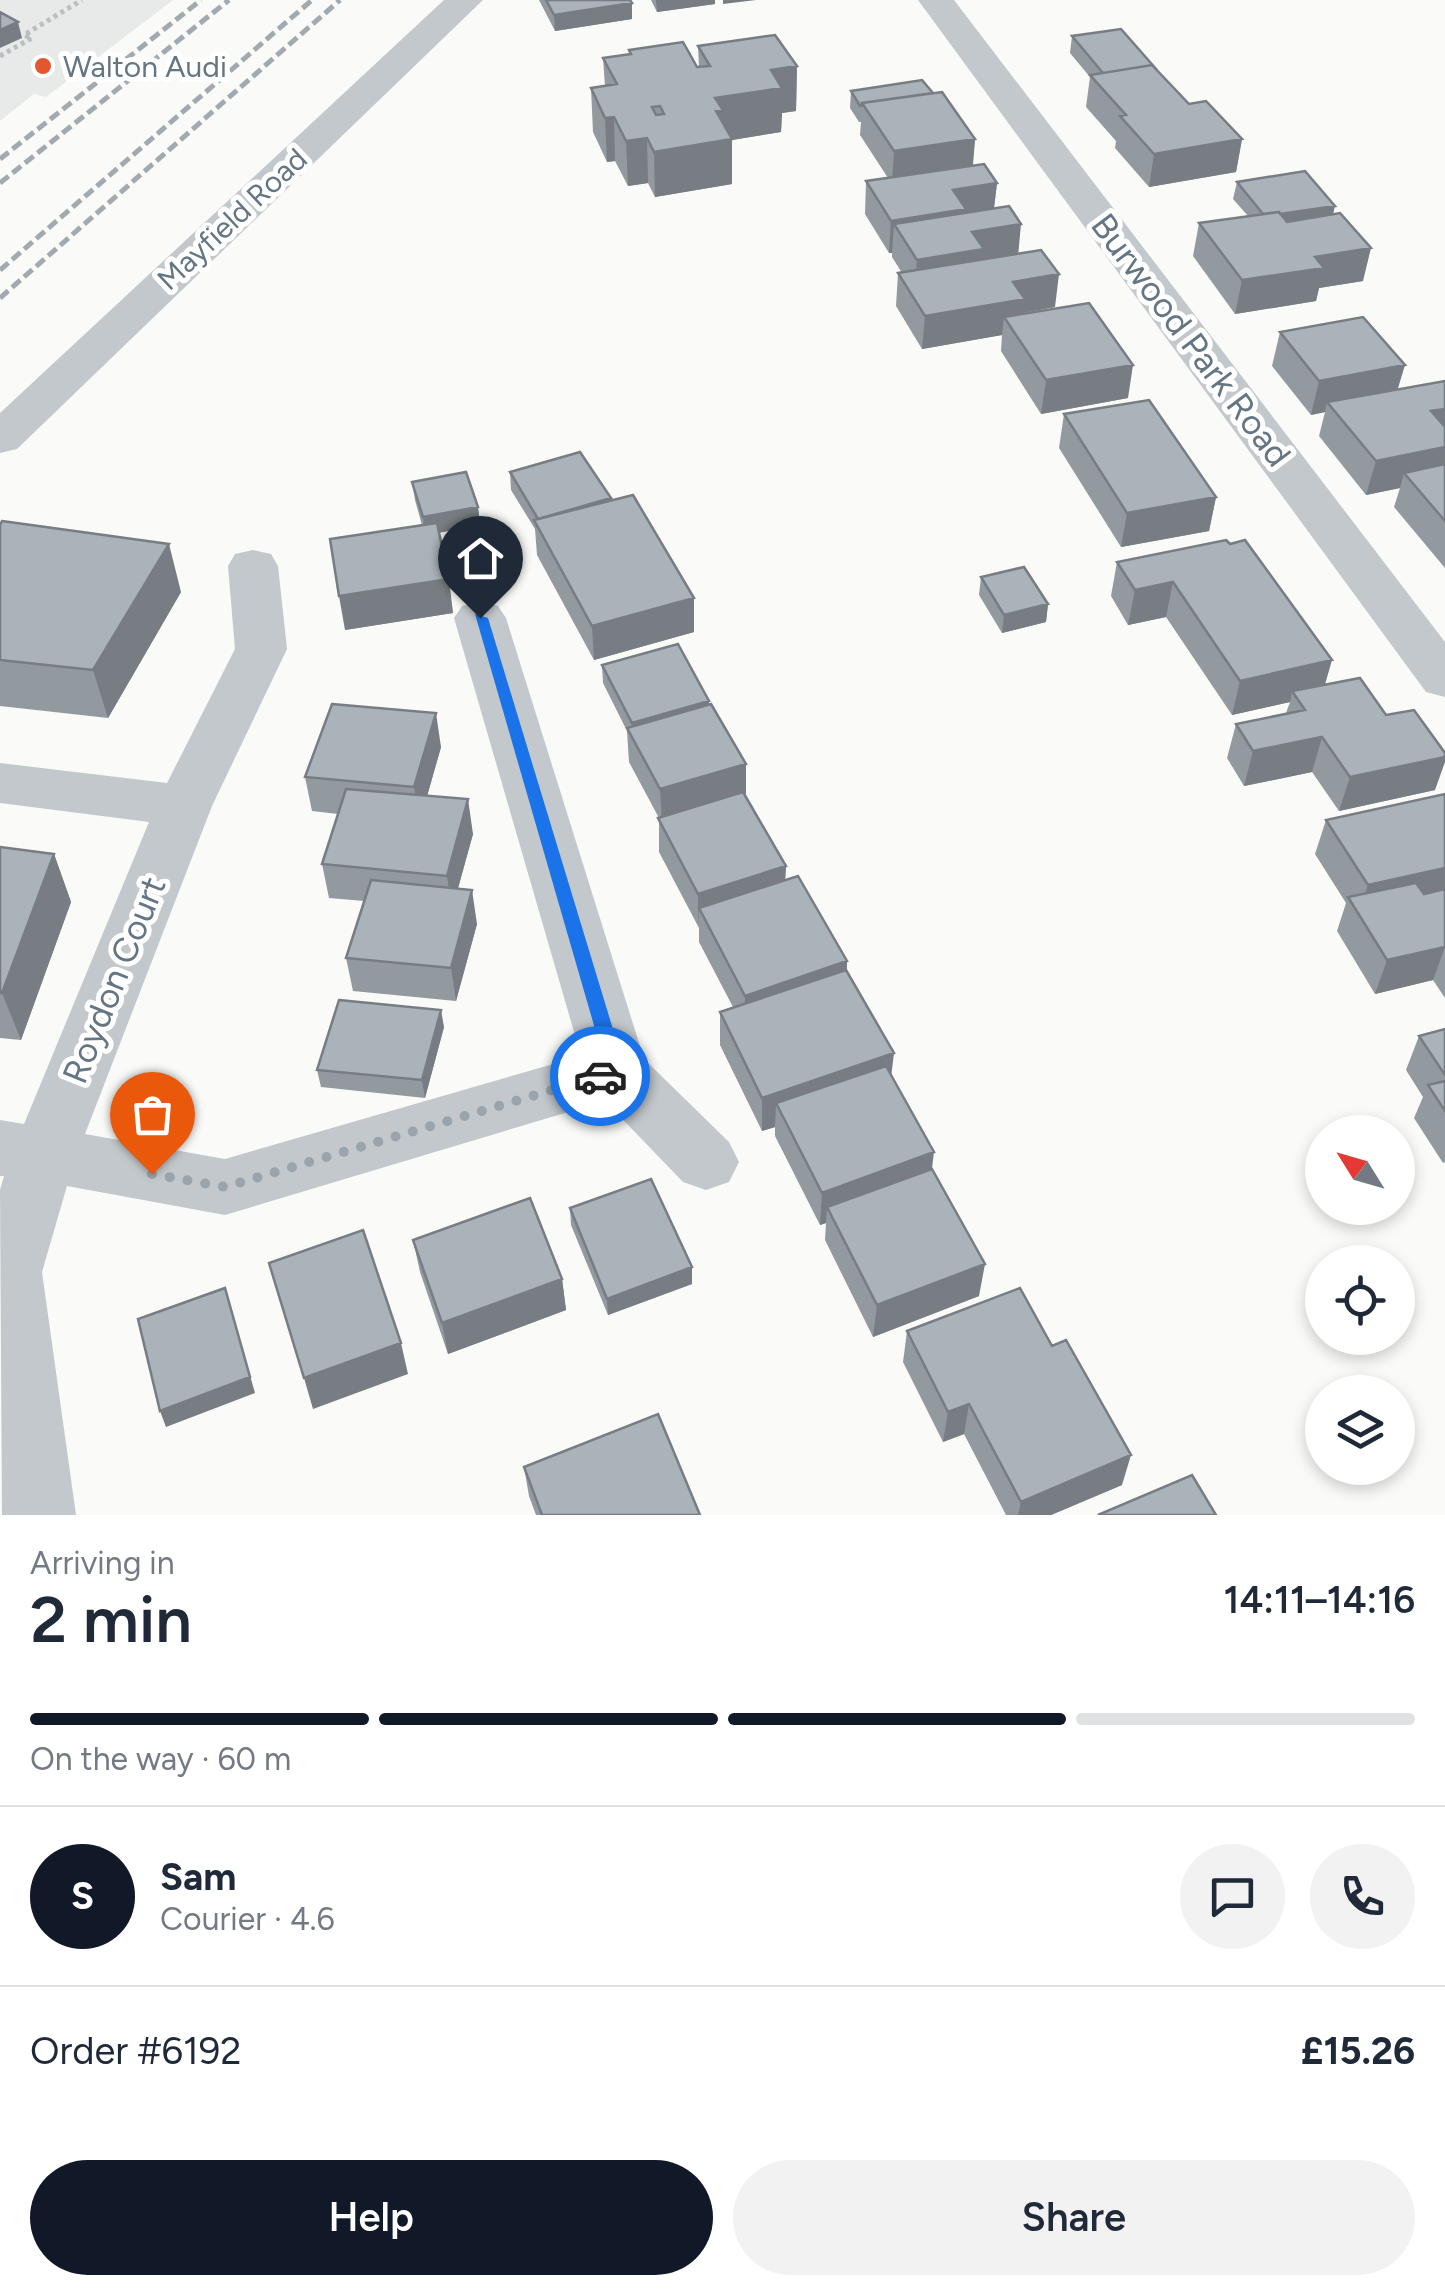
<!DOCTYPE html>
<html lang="en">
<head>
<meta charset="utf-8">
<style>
	:root { --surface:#fff; --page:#f2f2f3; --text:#1f2937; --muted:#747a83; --line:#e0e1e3; --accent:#111827 }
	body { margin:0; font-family:Figtree,sans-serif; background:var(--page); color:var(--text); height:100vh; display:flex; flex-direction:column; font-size:38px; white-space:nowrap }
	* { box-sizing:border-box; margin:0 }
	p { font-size:32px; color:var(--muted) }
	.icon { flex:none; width:55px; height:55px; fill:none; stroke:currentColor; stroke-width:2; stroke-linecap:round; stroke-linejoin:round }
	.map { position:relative; height:1515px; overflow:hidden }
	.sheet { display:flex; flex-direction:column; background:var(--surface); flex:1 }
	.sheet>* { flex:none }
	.needle { width:65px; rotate:307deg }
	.controls { position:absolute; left:1305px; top:1115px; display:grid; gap:20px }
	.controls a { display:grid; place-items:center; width:110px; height:110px; border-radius:50%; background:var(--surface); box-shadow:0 5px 15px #0003; font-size:50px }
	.pin { position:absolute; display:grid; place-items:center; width:85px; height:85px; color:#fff; margin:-102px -42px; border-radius:50% 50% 50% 0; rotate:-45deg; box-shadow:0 0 10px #0007 }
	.pin .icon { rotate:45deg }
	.courier { position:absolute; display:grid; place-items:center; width:100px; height:100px; margin:-50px; border:8px solid #1a73e8; border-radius:50%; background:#fff; color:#222; box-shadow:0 2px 12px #0007 }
	.summary em { font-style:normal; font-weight:600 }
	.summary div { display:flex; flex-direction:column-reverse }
	.summary { display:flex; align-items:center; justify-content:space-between; height:170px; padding:0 30px }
	h1 { font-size:65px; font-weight:600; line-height:75px }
	.bar { display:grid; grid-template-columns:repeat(4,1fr); gap:15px 10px; align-content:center; height:120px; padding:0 30px }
	.bar i { height:12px; border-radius:8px; background:var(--line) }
	.bar .active { background:var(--accent) }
	.bar p { grid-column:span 4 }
	.line { display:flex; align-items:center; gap:25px; padding:0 30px; border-top:2px solid var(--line) }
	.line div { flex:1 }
	.round { display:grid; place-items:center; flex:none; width:105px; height:105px; border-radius:52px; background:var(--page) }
	.primary-button { display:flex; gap:20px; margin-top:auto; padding:20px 30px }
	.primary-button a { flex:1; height:115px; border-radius:60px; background:var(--accent); color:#fff; font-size:40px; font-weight:600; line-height:115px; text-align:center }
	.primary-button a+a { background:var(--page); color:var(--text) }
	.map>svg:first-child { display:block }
	.built { fill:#e8e9e9 }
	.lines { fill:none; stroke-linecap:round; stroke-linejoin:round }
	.path { stroke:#bbbfc2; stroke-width:5; stroke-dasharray:4 4; stroke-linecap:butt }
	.street { fill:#c3c8cc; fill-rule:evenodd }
	.rail { stroke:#a2aab0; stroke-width:5; stroke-dasharray:11 5; stroke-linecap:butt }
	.wall { fill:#929a9f }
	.shaded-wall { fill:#777d82 }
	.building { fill:#aab3b9; stroke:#777d82; stroke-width:2.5; fill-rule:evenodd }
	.route { fill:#1a73e8 }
	.done { stroke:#99a4ac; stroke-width:10; stroke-dasharray:0 18 }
	.poi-dot { fill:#e4572e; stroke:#fff; stroke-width:4 }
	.labels { text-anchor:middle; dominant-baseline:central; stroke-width:10; stroke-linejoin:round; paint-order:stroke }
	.far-poi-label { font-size:30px; fill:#657683; stroke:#fff; text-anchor:start }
	.far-street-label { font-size:30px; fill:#657683; stroke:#fff }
	.street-label { font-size:35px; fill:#657683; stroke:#fff }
</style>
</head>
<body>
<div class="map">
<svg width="1445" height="1515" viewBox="0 0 1445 1515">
	<rect width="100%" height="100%" fill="#fafaf8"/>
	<!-- built -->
	<path class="built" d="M0 0H173L46 97 34 94 0 121Z"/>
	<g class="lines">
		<!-- path -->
		<path class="path" d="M0 56 32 38 24 35 82 0"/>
		<!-- street -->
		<path class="street" d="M444 0H483L17 449 0 453V413Z
			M918 0H954L1445 642V697L1426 692Z
			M253 550 271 554 278 566 287 649 212 806 85 1134 225 1159 581 1056 454 618 462 606 480 601 498 606 506 618 644 1059 729 1142 739 1162 729 1182 706 1190 683 1182 605 1101 225 1215 67 1186 42 1272 76 1515H2L0 1190 4 1176H0V1120L24 1124 149 822 0 803V763L167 783 235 649 228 566 235 554Z"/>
		<!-- rail -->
		<path class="rail" d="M0 159 201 0
			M0 183 229 0
			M0 270 312 0
			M0 298 340 0"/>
	</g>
	<!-- wall -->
	<path class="wall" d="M539 0H630L632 3V19L555 31Z
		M651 0H715V4L657 12Z
		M1072 36 1157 70 1189 104 1242 139 1236 172 1149 187 1115 148 1116 141 1086 107 1090 77 1070 53Z
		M698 46 797 66 796 111 782 113 781 132 732 140V184L655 197 648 183 628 186 615 161 607 162 593 132 591 88 605 86 603 58 629 54V50L697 67H699Z
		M851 91 933 93 975 139 973 166 997 183 994 208 1018 253 1055 307 1023 313V314L1128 398 1041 414 1001 351 1002 335 922 349 896 306 898 273H902L892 257V253H889L865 214 866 181 888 178 860 135 861 122H859L850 108Z
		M1237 182 1333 214 1363 281 1319 288 1316 301 1235 314 1193 256 1199 223 1248 216 1233 199Z
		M1280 332 1398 389 1445 381V568L1394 507 1400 488 1366 495 1319 436 1325 412 1311 415 1272 366Z
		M1064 414 1216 497 1209 531 1121 547 1059 448Z
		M510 472 611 500 694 598V632L594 660 537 555 535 529 511 490Z
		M412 482 478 507 480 525 439 533 453 613 345 630 422 525 415 500Z
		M0 525 181 592 108 718 0 706Z
		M1226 540 1325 685 1435 790 1339 811 1312 772 1244 786 1227 758 1236 724 1286 713 1290 702 1232 715 1166 617 1128 625 1111 596 1117 562Z
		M981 577 1048 604 1046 622 1002 633 979 595Z
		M602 665 709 701V704L746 764V797L786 866 785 880 847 961V970L932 1169 979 1296 873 1337 825 1240 826 1223 820 1225 775 1136V1127L762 1131 720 1045V1012L733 1007 699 942V928L659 852V818L629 762 627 731 603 683Z
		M441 747 427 796 473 834 458 888 477 924 456 1001 353 991 346 958 364 901 329 898 322 864 338 814 312 811 305 777Z
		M1445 794V998L1433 980 1375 994 1337 931 1346 903 1315 854 1326 820Z
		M0 847 54 854 71 902 21 1040 0 1038Z
		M444 1027 425 1098 321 1087 317 1070Z
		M1445 1029V1162L1443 1163 1414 1118 1423 1097 1406 1070 1419 1036Z
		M570 1208 692 1267V1284L608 1315 571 1225Z
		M413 1240 562 1279 566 1310 448 1354 420 1272Z
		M907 1331 1122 1485 1051 1515H1006L964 1434 943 1442 903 1362Z
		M524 1467 700 1515H536L529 1496Z"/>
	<!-- shaded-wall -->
	<path class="shaded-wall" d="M656 0H715V4L657 12Z
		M723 0H756L723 4Z
		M632 3V19L555 31 554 15Z
		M18 22 22 38 0 48V30Z
		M797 66 796 111 782 113 781 132 732 140V184L655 197 654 152 715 98 771 70Z
		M614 117 615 161 607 162 605 118Z
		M647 138 648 183 628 186 626 141Z
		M975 139 972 171 892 184 894 151Z
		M1242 139 1236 172 1149 187 1154 154Z
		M997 183 993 216 894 224 892 253H889L891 221 953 190Z
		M1335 206 1331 223 1262 234 1265 216Z
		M1021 224 1018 257 914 293 917 260 972 232Z
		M1371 248 1363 281 1319 288 1316 301 1235 314 1242 280 1315 257Z
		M1059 274 1055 307 1023 313 1020 332 1004 317 1002 335 922 349 925 316 1013 282Z
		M1133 365 1128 398 1041 414 1046 380Z
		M1405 365 1395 398 1327 402 1325 412 1311 415 1319 381Z
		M1445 409V440L1431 411Z
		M1445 447V479L1404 473 1400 488 1366 495 1376 461Z
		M1216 497 1209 531 1121 547 1127 513Z
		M478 507 480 525 425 535 423 517Z
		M169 544 181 592 108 718 93 670Z
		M449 579 453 613 345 630 339 596Z
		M1173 582 1166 617 1128 625 1135 590Z
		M694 598V632L594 660 592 626Z
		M1048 604 1046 622 1002 633 1004 615Z
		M1332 660 1322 695 1292 691 1290 702 1232 715 1240 681Z
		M709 701 710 719 632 737V723Z
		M436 713 441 747 420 821 414 787Z
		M1322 737 1312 772 1244 786 1253 751Z
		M1445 757V762L1435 790 1339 811 1350 777Z
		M746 764V798L662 824 660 789Z
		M468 799 473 834 452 910 447 876Z
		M54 854 71 902 21 1040 2 993Z
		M786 866 784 900 699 908 698 928V894Z
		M1445 868V899L1358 914 1368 885Z
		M472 890 477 924 456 1001 451 968Z
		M1445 947 1433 980 1375 994 1387 960Z
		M847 961 845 995 744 1030 745 996Z
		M441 1010 444 1027 425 1098 422 1080Z
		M894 1053 890 1086 776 1103 775 1127 762 1131V1098Z
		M934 1152 930 1185 827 1207 826 1223 820 1225 822 1193Z
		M985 1264 979 1296 873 1337 877 1305Z
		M692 1267V1284L608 1315 607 1299Z
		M562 1279 566 1310 448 1354 442 1323Z
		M225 1288 255 1393 166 1427 160 1411Z
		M401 1343 408 1374 313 1409 304 1378Z
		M969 1404 964 1434 943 1442 948 1412Z
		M1131 1455 1122 1485 1051 1515H1018L1021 1502Z"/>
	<!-- building -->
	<path class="building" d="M546 0H630L632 3 554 15Z
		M0 12 18 22 0 30Z
		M1121 29 1157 70 1152 65 1103 73 1072 36Z
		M775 35 797 66 771 70 782 88 715 98 723 110 716 111 732 139 654 152 647 138 626 141 614 117 605 118 591 88 617 84 603 58 631 54 629 50 683 42 697 67 710 66 698 46ZM660 106 664 114 656 115 652 107Z
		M1152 65 1189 104 1206 101 1242 139 1154 154 1120 116 1126 115 1090 75Z
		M922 80 933 93 862 103 863 105 860 106 851 91Z
		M942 92 975 139 894 151 862 103Z
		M984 164 997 183 953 190 966 209 891 221 866 181Z
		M1305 171 1335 206 1280 214 1279 212 1263 214 1237 182Z
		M1009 206 1021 224 972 232 984 249 917 260 894 224Z
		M1279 212 1287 222 1340 213 1371 248 1315 257 1324 268 1242 280 1199 223Z
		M1041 250 1059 274 1013 282 1025 299 925 316 898 273Z
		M1089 303 1133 365 1046 380 1004 317Z
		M1363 317 1405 365 1319 381 1280 332Z
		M1445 381V409L1431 411 1445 427V447L1376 461 1327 402Z
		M1149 400 1216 497 1127 513 1064 414Z
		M580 452 611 498 538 519 510 472Z
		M1445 464V521L1404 473Z
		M466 472 478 507 423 517 412 482Z
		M633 495 694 598 592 626 534 520Z
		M2 521 169 544 93 670 0 660V525Z
		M437 523 449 579 339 596 330 539Z
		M1226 540 1230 544 1245 540 1332 660 1240 681 1173 582 1135 590 1117 562Z
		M1024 567 1048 604 1004 615 981 577Z
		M678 644 709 701 632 723 602 665Z
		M1360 678 1386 715 1414 710 1445 753V757L1350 777 1322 737 1253 751 1236 724 1305 710 1292 691Z
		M332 704 436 713 414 787 305 777Z
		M711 704 746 764 660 789 627 728Z
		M346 789 468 799 447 876 322 864Z
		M743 792 786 866 698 894 658 818Z
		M1445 794V868L1368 885 1326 820Z
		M0 847 54 854 2 993H0Z
		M798 876 847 961 745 996 699 908Z
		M371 880 472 890 451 968 346 958Z
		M1416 883 1424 894 1445 889V947L1387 960 1348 897Z
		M846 970 894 1053 762 1098 720 1012Z
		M339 1000 441 1010 422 1080 317 1070Z
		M1445 1029V1075L1419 1036Z
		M886 1066 934 1152 822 1193 776 1103Z
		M1445 1081V1111L1428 1085Z
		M932 1169 985 1264 877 1305 827 1207Z
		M651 1179 692 1267 607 1299 570 1208Z
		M530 1198 562 1279 442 1323 413 1240Z
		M363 1230 401 1343 304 1378 269 1263Z
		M225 1288 250 1377 160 1411 138 1319Z
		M1020 1288 1052 1346 1066 1340 1131 1455 1021 1502 969 1404 948 1412 907 1331Z
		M658 1414 700 1515H542L524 1467Z
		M1192 1475 1216 1515H1098Z"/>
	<!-- route -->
	<path class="route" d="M475 614 488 618 626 1072 624 1077 600 1084 591 1076 606 1067Z"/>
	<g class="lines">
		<!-- done -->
		<path class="done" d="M152 1174 225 1187 600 1076"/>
	</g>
	<!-- markers -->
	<circle class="poi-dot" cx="43" cy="66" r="10"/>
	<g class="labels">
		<!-- far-poi labels -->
		<g class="far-poi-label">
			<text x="63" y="66">Walton Audi</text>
		</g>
		<!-- far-street labels -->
		<g class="far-street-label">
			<text transform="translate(232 219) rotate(-43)">Mayfield Road</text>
		</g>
		<!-- street labels -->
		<g class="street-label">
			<text transform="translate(1191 340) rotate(53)">Burwood Park Road</text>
			<text transform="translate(114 980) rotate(-68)">Roydon Court</text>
		</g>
	</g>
</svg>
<div class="controls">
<a><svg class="needle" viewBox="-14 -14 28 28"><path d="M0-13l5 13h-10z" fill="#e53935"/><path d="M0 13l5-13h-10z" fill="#747a83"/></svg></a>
<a><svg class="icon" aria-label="locate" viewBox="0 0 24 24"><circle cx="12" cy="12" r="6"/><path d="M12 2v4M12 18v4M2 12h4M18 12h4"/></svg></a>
<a><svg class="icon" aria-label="layers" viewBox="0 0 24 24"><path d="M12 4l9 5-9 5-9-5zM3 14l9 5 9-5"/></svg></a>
</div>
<div class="pin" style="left:152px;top:1174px;background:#ea580c"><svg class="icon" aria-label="bag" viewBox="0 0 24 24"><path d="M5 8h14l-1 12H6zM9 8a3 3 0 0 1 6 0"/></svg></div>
<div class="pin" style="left:480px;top:618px;background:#1f2937"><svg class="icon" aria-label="home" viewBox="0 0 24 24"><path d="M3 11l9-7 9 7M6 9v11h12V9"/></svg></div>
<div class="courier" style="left:600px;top:1076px"><svg class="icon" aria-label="car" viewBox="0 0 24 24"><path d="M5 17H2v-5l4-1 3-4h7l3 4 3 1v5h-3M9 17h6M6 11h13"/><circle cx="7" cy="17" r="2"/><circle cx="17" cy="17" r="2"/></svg></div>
</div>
<section class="sheet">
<div class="summary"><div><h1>2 min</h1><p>Arriving in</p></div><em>14:11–14:16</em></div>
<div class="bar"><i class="active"></i><i class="active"></i><i class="active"></i><i></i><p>On the way · 60 m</p></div>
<div class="line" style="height:180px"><b class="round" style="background:var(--accent);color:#fff">S</b><div><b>Sam</b><p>Courier · 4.6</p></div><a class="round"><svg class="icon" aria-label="chat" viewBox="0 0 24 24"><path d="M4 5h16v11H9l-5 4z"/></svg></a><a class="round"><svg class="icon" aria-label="phone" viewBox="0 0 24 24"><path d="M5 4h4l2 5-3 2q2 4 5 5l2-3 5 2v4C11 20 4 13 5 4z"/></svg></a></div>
<div class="line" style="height:130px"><div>Order #6192</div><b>£15.26</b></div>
<div class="primary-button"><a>Help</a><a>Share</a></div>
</section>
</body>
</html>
